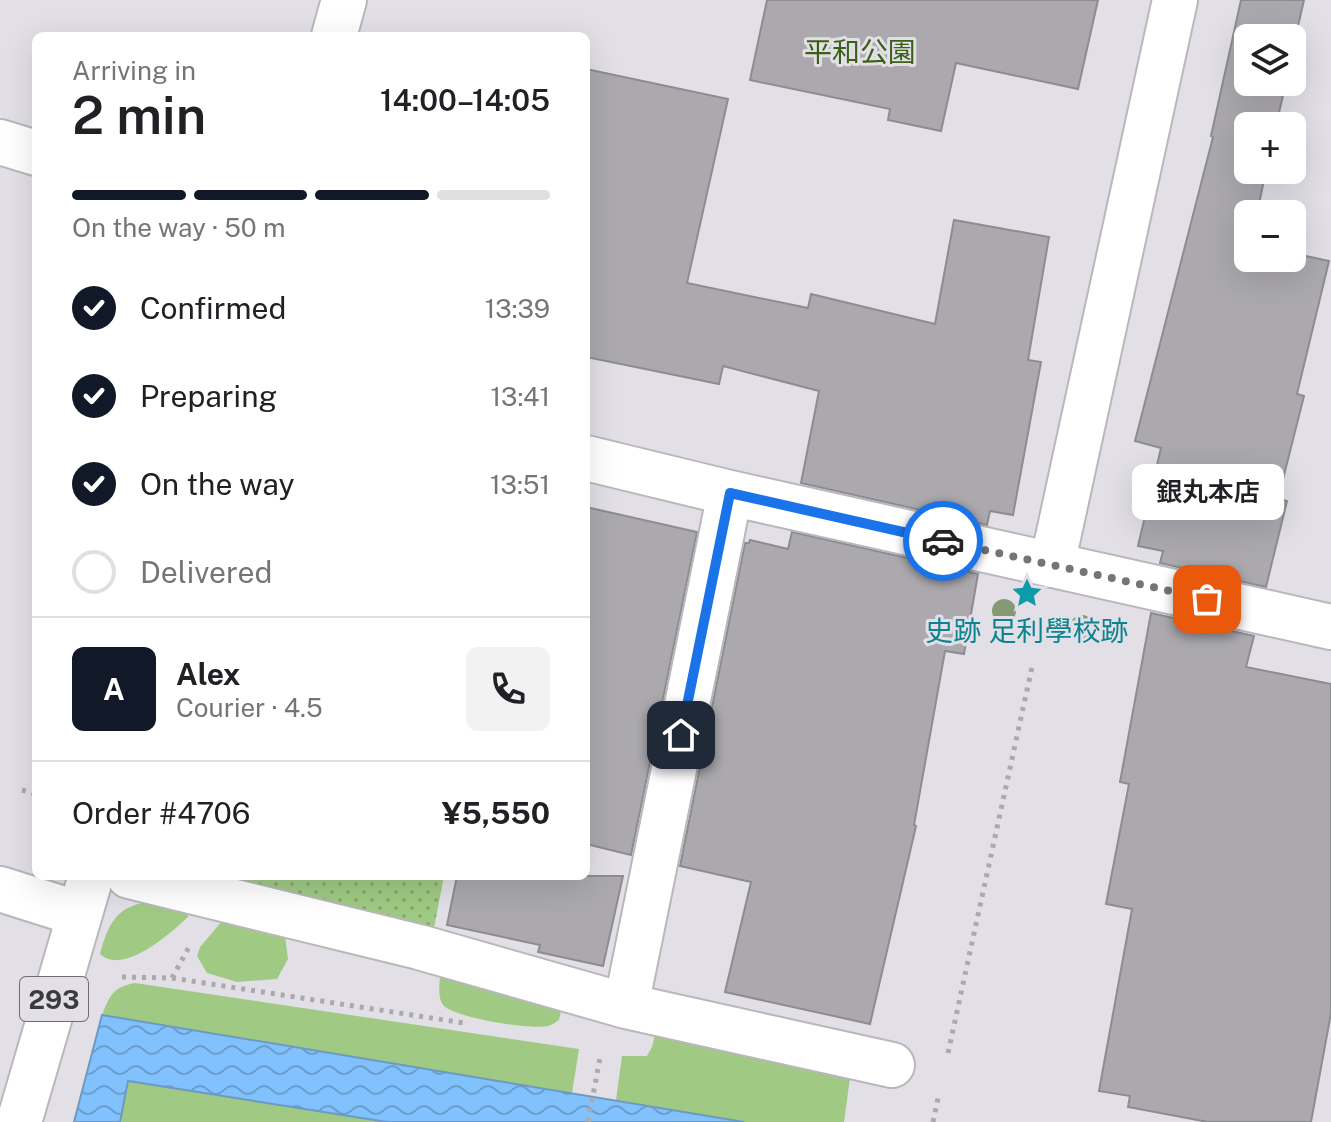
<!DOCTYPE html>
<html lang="en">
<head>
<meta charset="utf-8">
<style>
	:root { --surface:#fff; --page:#f2f2f2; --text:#202124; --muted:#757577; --line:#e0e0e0; --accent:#111827 }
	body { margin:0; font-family:"Public Sans","Noto Sans JP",sans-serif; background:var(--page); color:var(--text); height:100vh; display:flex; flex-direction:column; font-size:30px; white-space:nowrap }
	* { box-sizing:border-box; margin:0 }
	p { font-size:26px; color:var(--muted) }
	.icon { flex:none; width:44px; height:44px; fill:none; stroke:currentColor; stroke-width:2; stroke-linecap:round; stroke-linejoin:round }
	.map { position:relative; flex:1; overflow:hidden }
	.drawer { position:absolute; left:32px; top:32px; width:558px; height:848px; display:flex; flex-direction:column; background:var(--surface); border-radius:12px; box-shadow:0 8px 32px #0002 }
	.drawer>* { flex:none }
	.buttons { position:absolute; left:1234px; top:24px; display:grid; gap:16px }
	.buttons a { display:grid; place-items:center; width:72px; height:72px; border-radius:12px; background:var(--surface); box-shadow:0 8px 32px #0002; font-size:40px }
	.pin { position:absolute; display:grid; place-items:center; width:68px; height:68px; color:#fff; margin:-34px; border-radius:16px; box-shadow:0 4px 12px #0006 }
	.courier { position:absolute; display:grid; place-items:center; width:80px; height:80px; margin:-40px; border:6px solid #1a73e8; border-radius:50%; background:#fff; color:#222; box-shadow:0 2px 10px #0007 }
	.bubble { position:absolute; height:56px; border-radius:12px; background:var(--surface); box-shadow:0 8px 32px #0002; font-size:26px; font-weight:600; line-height:56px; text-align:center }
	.summary em { font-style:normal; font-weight:600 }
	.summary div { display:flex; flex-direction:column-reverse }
	.summary { display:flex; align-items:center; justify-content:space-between; height:136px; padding:0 40px }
	h1 { font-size:52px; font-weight:600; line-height:60px }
	.bar { display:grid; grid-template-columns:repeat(4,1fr); gap:12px 8px; align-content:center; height:96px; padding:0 40px }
	.bar i { height:10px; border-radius:6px; background:var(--line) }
	.bar .active { background:var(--accent) }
	.bar p { grid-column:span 4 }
	.line { display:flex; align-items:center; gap:20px; padding:0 40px; border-top:2px solid var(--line) }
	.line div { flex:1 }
	.round { display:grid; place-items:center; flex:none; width:84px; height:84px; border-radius:12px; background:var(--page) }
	ol { padding:0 40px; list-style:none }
	li { display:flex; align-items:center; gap:24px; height:88px }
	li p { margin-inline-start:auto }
	li .icon { padding:8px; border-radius:50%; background:var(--accent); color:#fff; stroke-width:4 }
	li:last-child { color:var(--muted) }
	li i { width:44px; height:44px; border:4px solid var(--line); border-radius:50% }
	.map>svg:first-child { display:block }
	.green { fill:#a0ca84 }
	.park { fill:url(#park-dots) }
	.water { fill:url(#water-waves); stroke:#6c9ac4; stroke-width:2 }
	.building { fill:#aba9ae; stroke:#8d8c91; stroke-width:2 }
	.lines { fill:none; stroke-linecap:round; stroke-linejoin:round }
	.street-casing { stroke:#b9b7bc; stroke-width:48 }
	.secondary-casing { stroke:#b9b7bc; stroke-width:48 }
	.highway-casing { stroke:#b9b7bc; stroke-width:48 }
	.path { stroke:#aba9ae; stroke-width:5; stroke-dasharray:4 6; stroke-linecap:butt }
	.street { stroke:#fff; stroke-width:44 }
	.secondary { stroke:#fff; stroke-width:44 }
	.highway { stroke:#fff; stroke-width:44 }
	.tree { fill:#859a74 }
	.done { stroke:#757578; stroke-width:8; stroke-dasharray:0 14.4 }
	.route { stroke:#1a73e8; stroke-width:10 }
	.labels { text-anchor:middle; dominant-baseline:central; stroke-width:6; stroke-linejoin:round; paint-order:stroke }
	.shield { fill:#e2e0e6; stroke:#6d6c70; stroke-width:2 }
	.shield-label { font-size:26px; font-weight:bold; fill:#3b3b3d }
	.park-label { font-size:28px; fill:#396016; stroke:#e2e0e6 }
	.culture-label { font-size:28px; fill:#0d838f; stroke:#e2e0e6 }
</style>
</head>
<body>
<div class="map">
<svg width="1331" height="1122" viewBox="0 0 1331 1122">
	<defs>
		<pattern id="park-dots" width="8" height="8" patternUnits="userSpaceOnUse" patternTransform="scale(2)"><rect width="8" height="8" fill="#a0ca84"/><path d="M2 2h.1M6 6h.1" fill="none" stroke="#84a56d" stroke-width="1.8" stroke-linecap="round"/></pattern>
		<pattern id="water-waves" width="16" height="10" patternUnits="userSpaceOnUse" patternTransform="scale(2)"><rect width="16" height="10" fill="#81c2fe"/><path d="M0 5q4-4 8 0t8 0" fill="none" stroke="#6b9fcf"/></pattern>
	</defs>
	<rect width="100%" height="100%" fill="#e2e0e6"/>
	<!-- green -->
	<path class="green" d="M160 900 187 910 188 917C171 933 123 976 100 954 110 916 121 904 160 900Z
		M222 921 285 936 288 959 277 979 237 982 207 973 197 956 200 947Z
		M440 973 558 1005 561 1011 559 1020C555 1023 552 1025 548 1026 531 1030 454 1018 443 1005 437 997 440 983 440 973Z
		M135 983 579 1049 572 1093 102 1015C110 995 113 987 135 983Z
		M657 1026 851 1071 844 1122H744L616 1100 622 1056H647L652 1047Z
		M128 1081 387 1122H120Z"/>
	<!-- park -->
	<path class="park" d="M242 876H444L433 933 239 890Z"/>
	<!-- water -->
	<path class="water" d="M102 1015 744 1122H387L128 1081 120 1122H74Z"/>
	<!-- building -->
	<path class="building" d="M767 0H1098L1078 89 956 63 941 131 888 120 890 109 750 80Z
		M1241 0H1304L1292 52V38H1248V82H1286L1276 126H1248V170H1266L1257 214H1248V258H1292V253L1329 261 1297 394 1304 396 1278 499 1287 501 1266 587 1160 563 1163 551 1138 546 1161 448 1135 441 1213 137 1211 136Z
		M586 69 728 99 687 283 808 308 811 294 935 324 954 220 1049 237 1028 360 1041 362 1013 515 990 511 987 525 801 483 819 391 723 366 719 384 586 357Z
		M586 507 697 532 631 855 586 844Z
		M792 532 978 574 964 654 945 651 914 825 916 826 870 1024 725 992 751 882 680 866 745 543H749L750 540 788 549Z
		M1151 613 1254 636 1246 667 1331 684V1013L1311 1122H1208L1128 1107 1130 1096 1099 1091 1132 909 1106 904 1129 784 1120 782Z
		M457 876H623L603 966 538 952 540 945 447 925Z"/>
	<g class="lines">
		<!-- street casing -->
		<g class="street-casing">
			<path id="street" d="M0 142 36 153
				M586 458 730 493 1331 627
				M1052 565 1175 0
				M129 876 419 947 626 1006 892 1065
				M626 1006 730 493"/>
		</g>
		<!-- secondary casing -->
		<g class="secondary-casing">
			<path id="secondary" d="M0 889 79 914"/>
		</g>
		<!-- highway casing -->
		<g class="highway-casing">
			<path id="highway" d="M334 36 344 0
				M19 1122 91 876"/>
		</g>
		<!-- path -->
		<path class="path" d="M1035 645 1041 619
			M22 790 36 794
			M122 977 172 978 464 1023
			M172 978 189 947
			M948 1053 1032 667
			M588 1122 600 1058
			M933 1122 938 1098"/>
		<!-- street -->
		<use href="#street" class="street"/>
		<!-- secondary -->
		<use href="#secondary" class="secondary"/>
		<!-- highway -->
		<use href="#highway" class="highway"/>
	</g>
	<!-- trees -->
	<g class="tree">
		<circle cx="1004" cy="611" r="12"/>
		<circle cx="1082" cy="627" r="12"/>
	</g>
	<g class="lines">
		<!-- done -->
		<path class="done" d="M943 541 1207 599"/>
		<!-- route -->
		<path class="route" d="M681 735 730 493 943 541"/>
	</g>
	<!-- icons -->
	<defs>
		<g id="sight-bare" transform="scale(2.4)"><path d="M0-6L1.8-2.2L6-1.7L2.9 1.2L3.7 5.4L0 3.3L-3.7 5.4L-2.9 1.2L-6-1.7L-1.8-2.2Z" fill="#0f9aa8" stroke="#e2e0e6" stroke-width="2.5" paint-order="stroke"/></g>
	</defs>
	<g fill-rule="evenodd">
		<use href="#sight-bare" x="1027" y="593"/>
	</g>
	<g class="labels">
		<!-- shield labels -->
		<rect class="shield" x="20" y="977" width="68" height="44" rx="6"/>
		<g class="shield-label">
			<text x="54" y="999">293</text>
		</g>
		<!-- park labels -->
		<g class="park-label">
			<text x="860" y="51">平和公園</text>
		</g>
		<!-- culture labels -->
		<g class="culture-label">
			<text x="1027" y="630">史跡 足利學校跡</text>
		</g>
	</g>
</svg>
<div class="buttons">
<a><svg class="icon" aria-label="layers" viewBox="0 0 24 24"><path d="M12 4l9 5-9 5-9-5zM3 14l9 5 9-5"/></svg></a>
<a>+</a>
<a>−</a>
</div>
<div class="pin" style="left:1207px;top:599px;background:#ea580c"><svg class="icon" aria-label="bag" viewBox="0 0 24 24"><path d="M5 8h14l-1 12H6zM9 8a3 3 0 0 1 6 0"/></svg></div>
<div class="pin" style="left:681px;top:735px;background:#1f2937"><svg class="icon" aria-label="home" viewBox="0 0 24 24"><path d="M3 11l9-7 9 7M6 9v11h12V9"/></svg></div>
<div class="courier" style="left:943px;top:541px"><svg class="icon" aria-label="car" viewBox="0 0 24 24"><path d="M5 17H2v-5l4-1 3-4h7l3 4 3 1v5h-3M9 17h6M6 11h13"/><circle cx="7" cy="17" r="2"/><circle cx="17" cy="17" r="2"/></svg></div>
<div class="bubble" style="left:1132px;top:464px;width:152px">銀丸本店</div>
<section class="drawer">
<div class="summary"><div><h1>2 min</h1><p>Arriving in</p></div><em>14:00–14:05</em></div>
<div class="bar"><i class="active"></i><i class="active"></i><i class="active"></i><i></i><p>On the way · 50 m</p></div>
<ol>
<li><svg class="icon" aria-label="check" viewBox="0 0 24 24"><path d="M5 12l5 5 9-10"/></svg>Confirmed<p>13:39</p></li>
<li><svg class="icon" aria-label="check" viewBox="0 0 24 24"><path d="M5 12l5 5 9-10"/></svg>Preparing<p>13:41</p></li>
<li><svg class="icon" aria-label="check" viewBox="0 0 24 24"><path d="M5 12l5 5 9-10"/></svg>On the way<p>13:51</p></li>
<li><i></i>Delivered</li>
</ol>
<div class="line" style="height:144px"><b class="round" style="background:var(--accent);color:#fff">A</b><div><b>Alex</b><p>Courier · 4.5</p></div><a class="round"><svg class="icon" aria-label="phone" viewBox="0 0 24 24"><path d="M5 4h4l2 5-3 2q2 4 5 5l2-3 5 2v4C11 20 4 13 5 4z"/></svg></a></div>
<div class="line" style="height:104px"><div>Order #4706</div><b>¥5,550</b></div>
</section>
</div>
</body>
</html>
